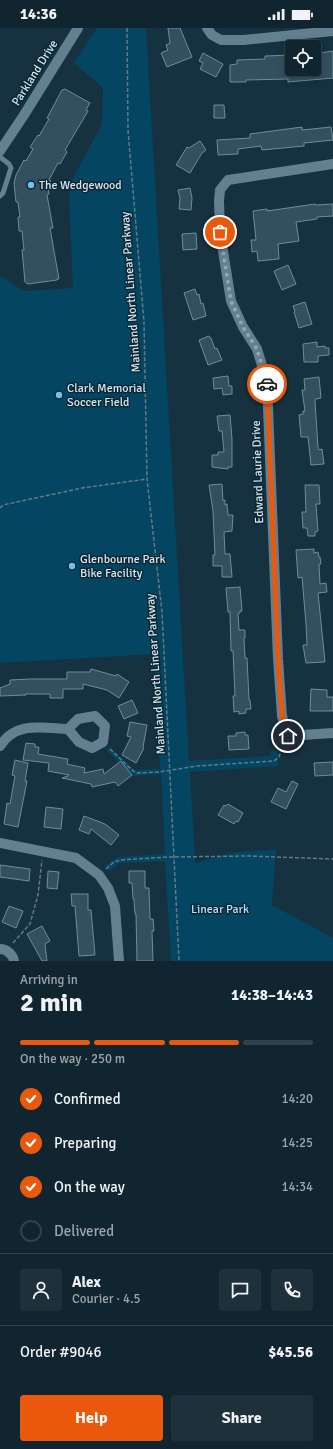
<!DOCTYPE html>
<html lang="en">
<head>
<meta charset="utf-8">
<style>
	:root { --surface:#10252f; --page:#1e313b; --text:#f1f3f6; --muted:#9ca5aa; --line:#30424b; --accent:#ea580c }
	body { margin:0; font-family:Signika,sans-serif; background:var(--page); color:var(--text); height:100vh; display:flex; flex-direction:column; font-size:15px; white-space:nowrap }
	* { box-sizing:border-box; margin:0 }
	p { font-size:13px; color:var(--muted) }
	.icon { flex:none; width:22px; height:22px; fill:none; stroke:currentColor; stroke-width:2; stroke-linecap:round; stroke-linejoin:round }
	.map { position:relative; height:933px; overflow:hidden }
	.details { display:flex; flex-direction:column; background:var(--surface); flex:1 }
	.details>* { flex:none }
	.buttons { position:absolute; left:285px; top:12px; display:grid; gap:8px }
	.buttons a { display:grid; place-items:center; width:36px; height:36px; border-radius:4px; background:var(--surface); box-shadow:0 2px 10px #0003,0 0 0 1px var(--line); font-size:20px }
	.pin { position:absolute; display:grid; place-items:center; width:34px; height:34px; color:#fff; margin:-17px; border:2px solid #fff; border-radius:50%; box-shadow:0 1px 4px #0007 }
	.courier { position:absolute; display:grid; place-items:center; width:40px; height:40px; margin:-20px; border:3px solid #ea580c; border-radius:50%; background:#fff; color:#222; box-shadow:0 1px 5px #0007 }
	.headline em { font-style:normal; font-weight:700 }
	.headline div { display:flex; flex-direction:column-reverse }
	.headline { display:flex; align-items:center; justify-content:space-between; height:68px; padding:0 20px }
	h1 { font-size:26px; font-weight:700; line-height:30px }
	.bar { display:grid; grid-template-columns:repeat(4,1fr); gap:6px 4px; align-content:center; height:48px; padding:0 20px }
	.bar i { height:5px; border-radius:3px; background:var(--line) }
	.bar .selected { background:var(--accent) }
	.bar p { grid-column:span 4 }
	.line { display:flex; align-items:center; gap:10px; padding:0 20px; border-top:1px solid var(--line) }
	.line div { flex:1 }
	.round { display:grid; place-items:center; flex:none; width:42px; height:42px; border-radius:4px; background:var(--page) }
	ol { padding:0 20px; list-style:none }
	li { display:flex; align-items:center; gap:12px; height:44px }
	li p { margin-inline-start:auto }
	li .icon { padding:4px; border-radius:50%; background:var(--accent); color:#fff; stroke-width:4 }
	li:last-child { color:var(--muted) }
	li i { width:22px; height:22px; border:2px solid var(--line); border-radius:50% }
	.button { display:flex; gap:8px; margin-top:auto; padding:8px 20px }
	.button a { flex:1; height:46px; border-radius:4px; background:var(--accent); color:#fff; font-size:16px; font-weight:700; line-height:46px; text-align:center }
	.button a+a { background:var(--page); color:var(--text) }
	.status { display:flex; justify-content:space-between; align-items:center; height:28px; padding:0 20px; background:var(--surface); direction:ltr }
	.status svg { height:11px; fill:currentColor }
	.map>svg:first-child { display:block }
	.green { fill:#044661 }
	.building { fill:#34505f; stroke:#6f8c9d }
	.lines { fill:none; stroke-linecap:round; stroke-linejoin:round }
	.path { stroke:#637a86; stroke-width:1.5; stroke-dasharray:4 2; stroke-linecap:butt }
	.lane { stroke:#638091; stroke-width:5 }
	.street { stroke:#638091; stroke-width:10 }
	.secondary { stroke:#638091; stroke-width:10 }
	.done { stroke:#93a7b1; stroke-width:4; stroke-dasharray:0 7.2 }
	.route { stroke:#ea580c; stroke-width:5 }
	.poi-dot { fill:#6ac3f1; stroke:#0c2735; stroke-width:1.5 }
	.labels { text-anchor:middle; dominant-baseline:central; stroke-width:3; stroke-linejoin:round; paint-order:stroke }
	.street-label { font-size:12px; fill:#d6e6ef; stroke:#0c2735 }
	.poi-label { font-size:12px; fill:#d6e6ef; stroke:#0c2735; text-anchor:start }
	.park-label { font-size:12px; fill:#b5e0f8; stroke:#0c2735 }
</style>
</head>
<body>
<div class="status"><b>14:36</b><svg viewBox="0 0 49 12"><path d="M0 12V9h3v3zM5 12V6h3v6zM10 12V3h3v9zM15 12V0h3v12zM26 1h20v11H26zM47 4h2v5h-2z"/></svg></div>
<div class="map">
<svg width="333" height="933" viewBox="0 0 333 933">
	<rect width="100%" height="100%" fill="#16313f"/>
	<!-- green -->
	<path class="green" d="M97 0H146L189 733 271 728V723H278V738L190 744 195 835 235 824 276 822 272 877 333 910V933H171L165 833 120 835 109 843 105 838 117 829 165 826 161 746 133 748 107 723 110 719 135 742 160 741 154 626 0 635V248L24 263 73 260 69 169 72 152 102 96 103 60 74 35Z"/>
	<!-- building -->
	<path class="building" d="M168 0H180L192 29 167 39 161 25 168 22 166 17 170 15Z
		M333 23V50L288 54V51L246 52V54H230V37L237 36V32L265 31V28L292 27V41H321L319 25Z
		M203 25 223 36 216 49 200 41 203 35 199 33Z
		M65 61 90 75 86 82 88 83 65 122 67 124 60 136 58 135 49 152 51 153 48 159 49 166 47 167 53 200H50L59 251H57V252L28 256 25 254 22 222H24L22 203H19L18 189H20L18 174H16L14 155 16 147 24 132 26 133 33 121 30 119 38 107 39 108 49 91 47 90 62 62Z
		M214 77H224L225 90H214Z
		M302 99V102L331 99 333 112 304 115V118L262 122 261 118 238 121V126L218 127 217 112 250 110V106Z
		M200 113 206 122 202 125 190 145 176 137 187 119 189 120Z
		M190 160 192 170 191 182 179 181 180 170 178 162Z
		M315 176V177L333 176V188L317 189V191L296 194 299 213 278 216 279 231 258 233 257 223 252 224 251 212H256L253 183 267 181V183Z
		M196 205 197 221 183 222 182 206Z
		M288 237 296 256 282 262 274 243Z
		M195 261 197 267 199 266 201 276 203 275 206 288 193 292 184 265Z
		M305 274 312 296 299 300 294 284 295 283 293 278Z
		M209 308 210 310H211L215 321 217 320 222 332 208 337 199 312Z
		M317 314V319L325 318V320H329V327L318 328V334H304L303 316Z
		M228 348 229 358H232V366L223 367 222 360 214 361 213 350Z
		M319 349 321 370 316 371 315 373 318 419 319 422 322 421 324 436 311 437 308 409H301L299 387 303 386V383H305L302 362H305L304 351Z
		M230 387 232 411V439H228V441L212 439V427H218V424H224L222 403H219L217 388Z
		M222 456 223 473 225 472V477L227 476 228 487H233L232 503 224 504 225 526H230L232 549H222V538H213V527H215L213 483 209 457Z
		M305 457H319L320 476H316L318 503 315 504V508H308L307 500H303L302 484H306Z
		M314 521V525L318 524 319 529H320L321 536H319L320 556 326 555 327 564 318 565 325 634 306 635 303 617H307L306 596 302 549 298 550 296 522Z
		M240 559 242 583H240V585H238L239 602H245V610H244L245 630H247L249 672H250L251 681H246V685L239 686V683L234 684 233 668H235L233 623H231L230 584H228L226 560Z
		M91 641 116 648 117 646 129 654 119 670 107 662 83 656V661H63V670H50V666H25L26 667 0 668V660L10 656V652L30 651H67V644H90Z
		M311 661 327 662V669H333V683H310Z
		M132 672 138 685 124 691 118 678Z
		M130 694 147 697 143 719 144 720 136 735 122 727 131 709 127 708Z
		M245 704V707H248L249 721 229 722 228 708H236V705Z
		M26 715 35 716V719H39L38 726 68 731 67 736 85 740 84 745 103 741 104 746 121 733 132 747 118 758 115 754 92 759 91 756 62 750 68 748 69 747 48 743 49 735 23 732Z
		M15 732 28 735 25 753H27L18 799 4 796 7 775 10 776 15 748 12 747Z
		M333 734V747L315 748 314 735Z
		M292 753 298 756 286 781 271 774 278 760 286 764Z
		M228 776 243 785 238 794 236 793 234 796 218 787 224 777 226 778Z
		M46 779 63 781 61 801 44 799Z
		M84 788 105 796 119 807 111 817 91 801 89 806 79 802Z
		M0 837 30 841 29 853 0 849Z
		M48 843 59 844 57 861 47 860Z
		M129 843H145V860H149L150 891H153L154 903H152L153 933H137L136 886H135L134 871H133L132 855H129Z
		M71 866H88V882H91L95 927 79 928 75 878H72Z
		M9 878 23 883 16 900 2 894Z
		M42 898 50 913 45 916 47 933H42L27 906Z"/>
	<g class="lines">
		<!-- path -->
		<path class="path" d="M127 0 128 102 144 294 147 451 162 584 179 933
			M0 480 3 477 82 460 147 451
			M110 721 132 742 137 745 159 744 197 738 274 733 279 729 283 716
			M106 841 114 834 121 832 168 829 248 828 333 831
			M13 915 30 896 38 867 42 832"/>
		<!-- lane -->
		<path class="lane" d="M0 129 9 136 11 140 3 165 0 168"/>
		<!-- street -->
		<path class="street" d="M207 0 212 7 221 12H243L333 3
			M333 136 228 152 220 162 219 173 220 204 231 273 243 299 257 321 267 354 278 631 282 688 288 708 333 705
			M0 718C16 693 42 700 68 701L79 714 92 720 103 714 105 698 95 688 78 691 68 701
			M0 815 76 830 99 847 108 860 115 878 119 933
			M0 921C7 921 13 927 14 933"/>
		<!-- secondary -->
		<path class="secondary" d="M0 123 24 87 78 0"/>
	</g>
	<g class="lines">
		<!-- done -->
		<path class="done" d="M220 204 231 273 243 299 257 321 267 356"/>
		<!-- route -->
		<path class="route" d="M267 356 278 631 282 688 288 708"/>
	</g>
	<!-- markers -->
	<g class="poi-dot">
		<circle cx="31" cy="157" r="4"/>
		<circle cx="59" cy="367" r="4"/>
		<circle cx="72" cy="538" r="4"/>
	</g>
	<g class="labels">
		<!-- street labels -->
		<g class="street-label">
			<text transform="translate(35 45) rotate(-58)">Parkland Drive</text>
			<text transform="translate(131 264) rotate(-94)">Mainland North Linear Parkway</text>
			<text transform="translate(258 444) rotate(-92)">Edward Laurie Drive</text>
			<text transform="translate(156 646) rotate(-94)">Mainland North Linear Parkway</text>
		</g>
		<!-- poi labels -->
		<g class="poi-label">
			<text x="39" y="157">The Wedgewood</text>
			<text x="67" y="360">Clark Memorial<tspan x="67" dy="14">Soccer Field</tspan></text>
			<text x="80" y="531">Glenbourne Park<tspan x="80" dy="14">Bike Facility</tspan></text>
		</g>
		<!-- park labels -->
		<g class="park-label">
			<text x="220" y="881">Linear Park</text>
		</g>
	</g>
</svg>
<div class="buttons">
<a><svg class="icon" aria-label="locate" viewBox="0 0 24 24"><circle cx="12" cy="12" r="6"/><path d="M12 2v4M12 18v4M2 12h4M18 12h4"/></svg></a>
</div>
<div class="pin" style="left:220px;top:204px;background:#ea580c"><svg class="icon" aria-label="bag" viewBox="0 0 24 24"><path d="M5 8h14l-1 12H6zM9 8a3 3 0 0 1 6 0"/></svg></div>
<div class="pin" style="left:288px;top:708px;background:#1f2937"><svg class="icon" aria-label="home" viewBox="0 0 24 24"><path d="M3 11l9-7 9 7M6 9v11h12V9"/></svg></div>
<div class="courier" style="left:267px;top:356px"><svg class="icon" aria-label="car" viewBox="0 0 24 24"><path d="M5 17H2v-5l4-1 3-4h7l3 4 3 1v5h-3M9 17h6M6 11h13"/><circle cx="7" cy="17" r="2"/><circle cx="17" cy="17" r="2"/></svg></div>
</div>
<section class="details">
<div class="headline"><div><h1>2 min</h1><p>Arriving in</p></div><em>14:38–14:43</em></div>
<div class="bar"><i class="selected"></i><i class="selected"></i><i class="selected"></i><i></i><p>On the way · 250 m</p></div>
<ol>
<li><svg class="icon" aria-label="check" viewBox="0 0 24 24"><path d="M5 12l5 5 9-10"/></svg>Confirmed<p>14:20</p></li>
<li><svg class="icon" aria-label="check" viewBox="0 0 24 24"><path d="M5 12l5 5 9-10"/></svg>Preparing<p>14:25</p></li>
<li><svg class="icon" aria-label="check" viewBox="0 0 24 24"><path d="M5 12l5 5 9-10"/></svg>On the way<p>14:34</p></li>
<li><i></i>Delivered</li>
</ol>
<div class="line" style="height:72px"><a class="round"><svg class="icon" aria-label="person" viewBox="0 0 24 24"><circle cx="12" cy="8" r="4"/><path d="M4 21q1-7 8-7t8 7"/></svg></a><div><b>Alex</b><p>Courier · 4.5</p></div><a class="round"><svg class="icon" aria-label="chat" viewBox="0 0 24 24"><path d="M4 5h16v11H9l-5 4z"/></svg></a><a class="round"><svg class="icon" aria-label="phone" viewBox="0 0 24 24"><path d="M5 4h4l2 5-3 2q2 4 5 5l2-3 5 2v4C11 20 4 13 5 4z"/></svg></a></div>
<div class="line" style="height:52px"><div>Order #9046</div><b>$45.56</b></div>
<div class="button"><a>Help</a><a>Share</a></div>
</section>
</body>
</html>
